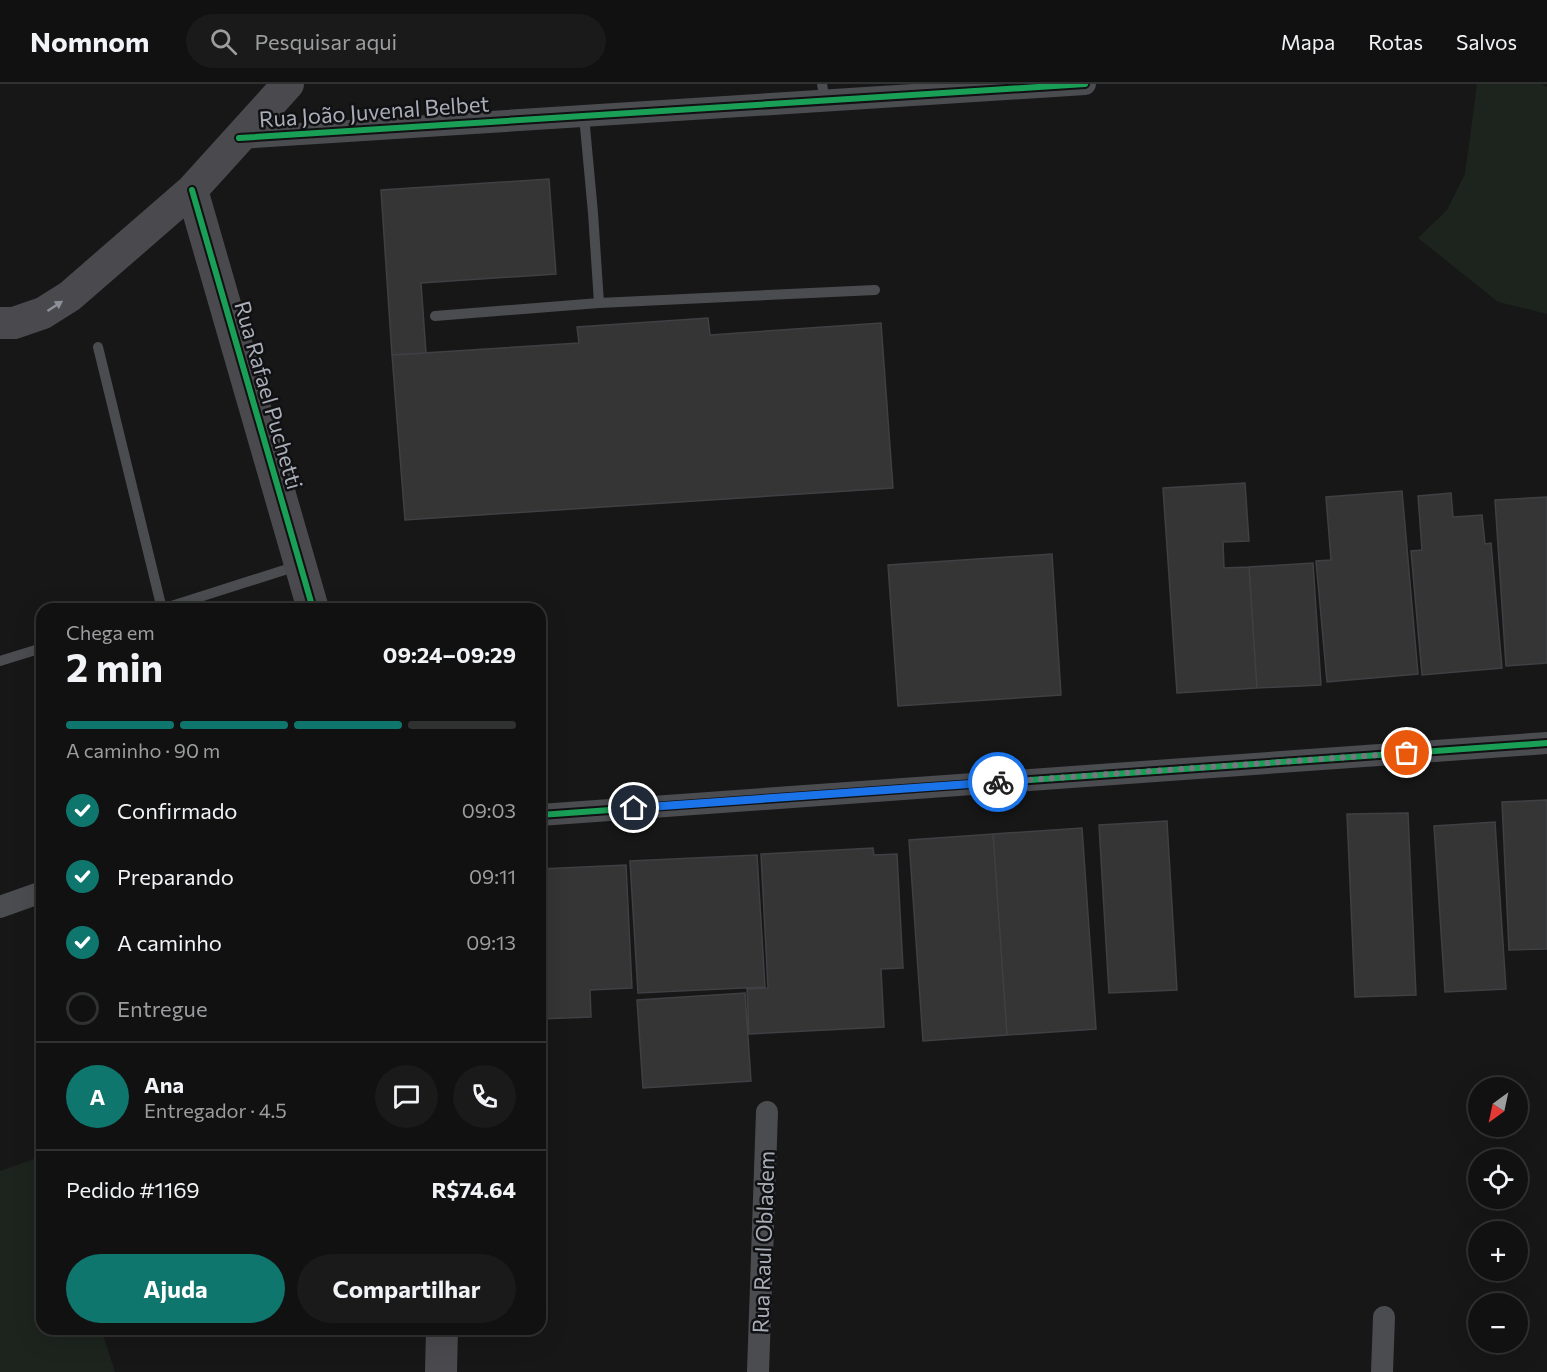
<!DOCTYPE html>
<html lang="pt">
<head>
<meta charset="utf-8">
<style>
	:root { --surface:#111; --page:#1a1a1a; --text:#f1f3f6; --muted:#9c9d9f; --line:#303131; --accent:#0f766e }
	body { margin:0; font-family:Commissioner,sans-serif; background:var(--page); color:var(--text); height:100vh; display:flex; flex-direction:column; font-size:22px; white-space:nowrap }
	* { box-sizing:border-box; margin:0 }
	p { font-size:20px; color:var(--muted) }
	.icon { flex:none; width:33px; height:33px; fill:none; stroke:currentColor; stroke-width:2; stroke-linecap:round; stroke-linejoin:round }
	.map { position:relative; flex:1; overflow:hidden }
	.side { position:absolute; left:36px; top:519px; width:510px; height:732px; display:flex; flex-direction:column; background:var(--surface); border-radius:18px; box-shadow:0 6px 24px #0002,0 0 0 2px var(--line) }
	.side>* { flex:none }
	.needle { width:39px; rotate:213deg }
	.controls { position:absolute; left:1468px; top:993px; display:grid; gap:12px }
	.controls a { display:grid; place-items:center; width:60px; height:60px; border-radius:50%; background:var(--surface); box-shadow:0 6px 24px #0002,0 0 0 2px var(--line); font-size:30px }
	.pin { position:absolute; display:grid; place-items:center; width:51px; height:51px; color:#fff; margin:-26px; border:3px solid #fff; border-radius:50%; box-shadow:0 2px 6px #0007 }
	.courier { position:absolute; display:grid; place-items:center; width:60px; height:60px; margin:-30px; border:4px solid #1a73e8; border-radius:50%; background:#fff; color:#222; box-shadow:0 2px 8px #0007 }
	.overview em { font-style:normal; font-weight:700 }
	.overview div { display:flex; flex-direction:column-reverse }
	.overview { display:flex; align-items:center; justify-content:space-between; height:102px; padding:0 30px }
	h1 { font-size:39px; font-weight:700; line-height:45px }
	.bar { display:grid; grid-template-columns:repeat(4,1fr); gap:9px 6px; align-content:center; height:72px; padding:0 30px }
	.bar i { height:8px; border-radius:4px; background:var(--line) }
	.bar .on { background:var(--accent) }
	.bar p { grid-column:span 4 }
	.line { display:flex; align-items:center; gap:15px; padding:0 30px; border-top:2px solid var(--line) }
	.line div { flex:1 }
	.round { display:grid; place-items:center; flex:none; width:63px; height:63px; border-radius:32px; background:var(--page) }
	ol { padding:0 30px; list-style:none }
	li { display:flex; align-items:center; gap:18px; height:66px }
	li p { margin-inline-start:auto }
	li .icon { padding:6px; border-radius:50%; background:var(--accent); color:#fff; stroke-width:4 }
	li:last-child { color:var(--muted) }
	li i { width:33px; height:33px; border:3px solid var(--line); border-radius:50% }
	.action { display:flex; gap:12px; margin-top:auto; padding:12px 30px }
	.action a { flex:1; height:69px; border-radius:36px; background:var(--accent); color:#fff; font-size:24px; font-weight:700; line-height:69px; text-align:center }
	.action a+a { background:var(--page); color:var(--text) }
	header { display:flex; align-items:center; gap:36px; box-sizing:border-box; height:84px; padding:0 30px; background:var(--surface); border-bottom:2px solid var(--line) }
	header strong { font-size:28px }
	nav { display:flex; gap:33px; margin-inline-start:auto; font-size:21px }
	.search { width:420px; height:54px; background:var(--page); display:flex; align-items:center; gap:15px; box-sizing:border-box; padding:0 21px; border-radius:33px; color:var(--muted); font-size:22px }
	.map>svg:first-child { display:block }
	.green { fill:#1d241e }
	.building { fill:#353536; stroke:#3f4043; stroke-width:1.5 }
	.lines { fill:none; stroke-linecap:round; stroke-linejoin:round }
	.lane { stroke:#4b4c50; stroke-width:10 }
	.street { stroke:#4b4c50; stroke-width:22 }
	.secondary { stroke:#4a4a4e; stroke-width:32 }
	.cycleway-casing { stroke:#111113; stroke-width:10 }
	.cycleway { stroke:#1a9f57; stroke-width:6 }
	.oneway { fill:#8c8f98 }
	.done { stroke:#757880; stroke-width:6; stroke-dasharray:0 10.8 }
	.route { stroke:#1a73e8; stroke-width:8 }
	.labels { text-anchor:middle; dominant-baseline:central; stroke-width:5; stroke-linejoin:round; paint-order:stroke }
	.street-label { font-size:22px; fill:#a8adb8; stroke:#111113 }
</style>
</head>
<body>
<header>
<strong>Nomnom</strong>
<div class="search"><svg class="icon" aria-label="search" viewBox="0 0 24 24"><circle cx="10" cy="10" r="6"/><path d="M15 15l6 6"/></svg>Pesquisar aqui</div>
<nav><a>Mapa</a><a>Rotas</a><a>Salvos</a></nav>
</header>
<div class="map">
<svg width="1547" height="1288" viewBox="0 0 1547 1288">
	<rect width="100%" height="100%" fill="#171717"/>
	<!-- green -->
	<path class="green" d="M1477 0H1541L1547 3V230L1498 218 1418 154 1447 126 1465 90Z
		M42 1072V1245H101L115 1288H0V1087Z"/>
	<!-- building -->
	<path class="building" d="M549 95 556 190 421 199 426 269 392 271 381 106Z
		M708 234 710 251 881 239 893 404 405 436 392 271 579 259 577 243Z
		M1245 399 1249 457 1223 458 1224 484 1249 483 1257 604 1177 609 1163 404Z
		M1402 407 1418 590 1327 598 1316 477 1331 476 1326 413Z
		M1451 409 1453 433 1482 431 1485 460 1491 459 1502 584 1422 591 1411 467 1422 466 1418 412Z
		M1547 413V579L1506 582 1495 416Z
		M1052 470 1061 611 898 622 888 481Z
		M1313 479 1321 601 1257 604 1249 483Z
		M1547 716V865L1509 866 1502 718Z
		M1408 729 1416 911 1355 913 1347 730Z
		M1167 737 1177 906 1109 909 1099 741Z
		M1495 738 1506 905 1445 908 1434 742Z
		M1082 744 1096 945 1007 951 993 750Z
		M993 750 1007 951 923 957 909 756Z
		M873 764 874 771 897 770 903 884 881 885 884 943 749 950 747 905 768 904 761 770Z
		M757 771 765 903 638 909 630 777Z
		M626 781 632 904 590 906 591 933 540 935V785Z
		M745 909 751 997 643 1004 637 916Z"/>
	<g class="lines">
		<!-- lane -->
		<path class="lane" d="M822 0 825 17
			M584 32 593 129 599 219 875 206
			M435 232 599 219
			M98 263 162 525
			M162 525 297 482
			M0 577 42 564"/>
		<!-- street -->
		<path class="street" d="M239 54 1085 0
			M540 731 1547 659
			M0 823 42 808
			M758 1288 767 1028
			M1382 1288 1384 1233"/>
		<!-- secondary -->
		<path class="secondary" d="M192 106 313 525
			M0 239H14L43 229 70 212 192 106 288 0
			M441 1288 442 1245"/>
		<!-- cycleway casing -->
		<g class="cycleway-casing">
			<path id="cycleway" d="M239 54 1085 0
				M192 106 313 525
				M540 731 1547 659"/>
		</g>
		<!-- cycleway -->
		<use href="#cycleway" class="cycleway"/>
	</g>
	<!-- one-way arrows -->
	<defs><path id="oneway-solid" d="M-6-.8H1V-3.2L6.5 0L1 3.2V.8H-6Z" transform="scale(1.5)"/></defs>
	<use class="oneway" href="#oneway-solid" transform="translate(55 222) rotate(-33)"/>
	<g class="lines">
		<!-- done -->
		<path class="done" d="M998 698 1407 669"/>
		<!-- route -->
		<path class="route" d="M634 724 998 698"/>
	</g>
	<g class="labels">
		<!-- street labels -->
		<g class="street-label">
			<text transform="translate(374 27) rotate(-4)">Rua João Juvenal Belbet</text>
			<text transform="translate(269 311) rotate(74)">Rua Rafael Puchetti</text>
			<text transform="translate(763 1158) rotate(-88)">Rua Raul Obladem</text>
		</g>
	</g>
</svg>
<div class="controls">
<a><svg class="needle" viewBox="-14 -14 28 28"><path d="M0-13l5 13h-10z" fill="#e53935"/><path d="M0 13l5-13h-10z" fill="#9c9d9f"/></svg></a>
<a><svg class="icon" aria-label="locate" viewBox="0 0 24 24"><circle cx="12" cy="12" r="6"/><path d="M12 2v4M12 18v4M2 12h4M18 12h4"/></svg></a>
<a>+</a>
<a>−</a>
</div>
<div class="pin" style="left:1407px;top:669px;background:#ea580c"><svg class="icon" aria-label="bag" viewBox="0 0 24 24"><path d="M5 8h14l-1 12H6zM9 8a3 3 0 0 1 6 0"/></svg></div>
<div class="pin" style="left:634px;top:724px;background:#1f2937"><svg class="icon" aria-label="home" viewBox="0 0 24 24"><path d="M3 11l9-7 9 7M6 9v11h12V9"/></svg></div>
<div class="courier" style="left:998px;top:698px"><svg class="icon" aria-label="bike" viewBox="0 0 24 24"><circle cx="6" cy="16" r="4"/><circle cx="18" cy="16" r="4"/><path d="M6 16l4-8h5l3 8M10 8l3 8H6M13 5h3"/></svg></div>
<section class="side">
<div class="overview"><div><h1>2 min</h1><p>Chega em</p></div><em>09:24–09:29</em></div>
<div class="bar"><i class="on"></i><i class="on"></i><i class="on"></i><i></i><p>A caminho · 90 m</p></div>
<ol>
<li><svg class="icon" aria-label="check" viewBox="0 0 24 24"><path d="M5 12l5 5 9-10"/></svg>Confirmado<p>09:03</p></li>
<li><svg class="icon" aria-label="check" viewBox="0 0 24 24"><path d="M5 12l5 5 9-10"/></svg>Preparando<p>09:11</p></li>
<li><svg class="icon" aria-label="check" viewBox="0 0 24 24"><path d="M5 12l5 5 9-10"/></svg>A caminho<p>09:13</p></li>
<li><i></i>Entregue</li>
</ol>
<div class="line" style="height:108px"><b class="round" style="background:var(--accent);color:#fff">A</b><div><b>Ana</b><p>Entregador · 4.5</p></div><a class="round"><svg class="icon" aria-label="chat" viewBox="0 0 24 24"><path d="M4 5h16v11H9l-5 4z"/></svg></a><a class="round"><svg class="icon" aria-label="phone" viewBox="0 0 24 24"><path d="M5 4h4l2 5-3 2q2 4 5 5l2-3 5 2v4C11 20 4 13 5 4z"/></svg></a></div>
<div class="line" style="height:78px"><div>Pedido #1169</div><b>R$74.64</b></div>
<div class="action"><a>Ajuda</a><a>Compartilhar</a></div>
</section>
</div>
</body>
</html>
